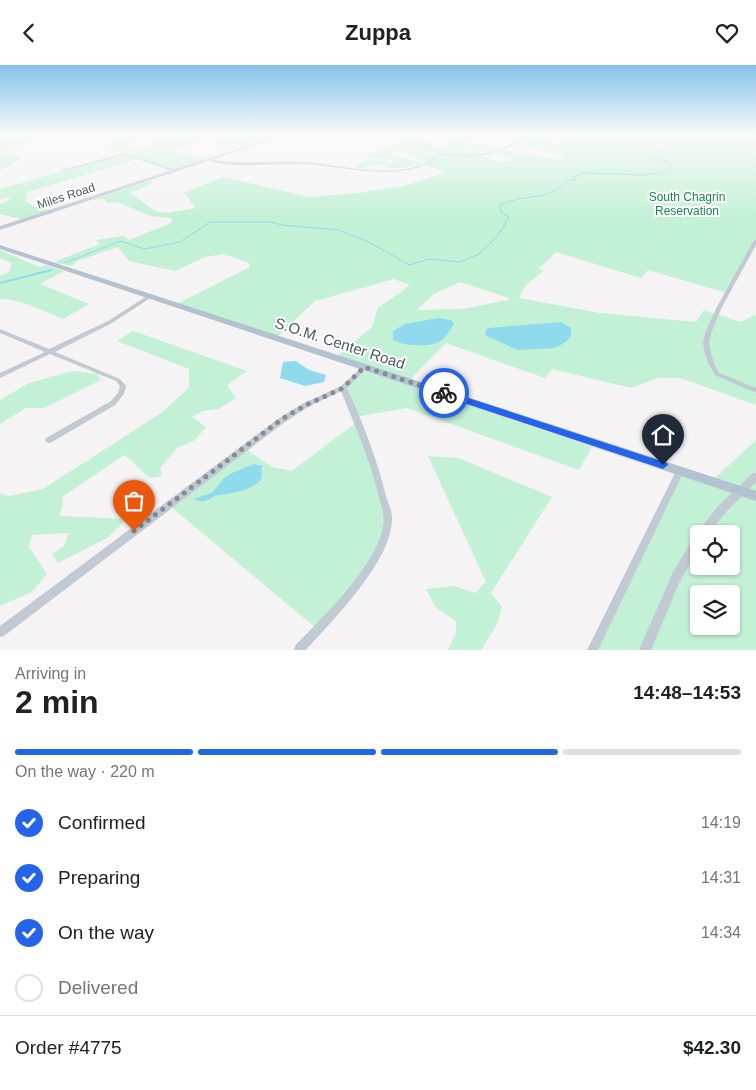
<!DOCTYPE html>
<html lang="en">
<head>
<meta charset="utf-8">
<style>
	:root { --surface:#fff; --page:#f6f6f6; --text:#202124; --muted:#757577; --line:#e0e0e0; --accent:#2563eb }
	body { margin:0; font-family:Helvetica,sans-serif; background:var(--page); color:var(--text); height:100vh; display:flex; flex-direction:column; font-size:19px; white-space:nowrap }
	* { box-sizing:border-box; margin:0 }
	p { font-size:16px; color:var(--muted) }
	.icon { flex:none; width:28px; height:28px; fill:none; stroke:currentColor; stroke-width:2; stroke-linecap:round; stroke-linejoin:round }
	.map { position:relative; height:585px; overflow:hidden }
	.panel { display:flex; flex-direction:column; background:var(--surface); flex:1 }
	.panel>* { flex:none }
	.buttons { position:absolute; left:690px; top:460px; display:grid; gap:10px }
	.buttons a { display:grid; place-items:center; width:50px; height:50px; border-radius:5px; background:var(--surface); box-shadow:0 1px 4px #0004; font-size:25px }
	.pin { position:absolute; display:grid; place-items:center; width:42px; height:42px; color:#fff; margin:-51px -21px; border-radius:50% 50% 50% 0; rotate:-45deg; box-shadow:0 0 5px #0007 }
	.pin .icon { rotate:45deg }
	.courier { position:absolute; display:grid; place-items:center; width:50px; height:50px; margin:-25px; border:4px solid #2563eb; border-radius:50%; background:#fff; color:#222; box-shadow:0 1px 6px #0007 }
	.head em { font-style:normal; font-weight:700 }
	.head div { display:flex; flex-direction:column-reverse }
	.head { display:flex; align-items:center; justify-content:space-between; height:85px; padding:0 15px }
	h1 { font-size:32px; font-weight:700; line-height:38px }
	.bar { display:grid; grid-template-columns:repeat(4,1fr); gap:8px 5px; align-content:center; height:60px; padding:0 15px }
	.bar i { height:6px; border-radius:4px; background:var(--line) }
	.bar .on { background:var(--accent) }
	.bar p { grid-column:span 4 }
	.line { display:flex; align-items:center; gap:12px; padding:0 15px; border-top:1px solid var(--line) }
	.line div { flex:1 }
	ol { padding:0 15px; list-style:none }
	li { display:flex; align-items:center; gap:15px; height:55px }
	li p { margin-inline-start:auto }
	li .icon { padding:5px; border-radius:50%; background:var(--accent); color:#fff; stroke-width:4 }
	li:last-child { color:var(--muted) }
	li i { width:28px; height:28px; border:2px solid var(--line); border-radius:50% }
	header { display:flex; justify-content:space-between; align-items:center; height:65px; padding:0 15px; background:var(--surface); font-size:22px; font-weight:700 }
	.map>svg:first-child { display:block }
	.green { fill:#c3f1d5; fill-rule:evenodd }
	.water { fill:#90daee }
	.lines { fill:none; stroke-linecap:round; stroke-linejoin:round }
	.stream-far1 { stroke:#90daee; stroke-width:1 }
	.stream { stroke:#90daee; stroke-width:2 }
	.minor { fill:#c1cad2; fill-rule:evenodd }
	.tertiary { fill:#c1cad2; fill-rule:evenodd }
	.secondary { fill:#c1cbd6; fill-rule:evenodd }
	.primary { fill:#b3c2d1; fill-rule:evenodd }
	.route { fill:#2563eb }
	.done { stroke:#868d94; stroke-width:5; stroke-dasharray:0 9 }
	.labels { text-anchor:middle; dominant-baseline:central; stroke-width:4; stroke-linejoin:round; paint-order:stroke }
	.far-street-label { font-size:12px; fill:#4a5661; stroke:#fff }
	.far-park-label { font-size:12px; fill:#17864f; stroke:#fff }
	.street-label { font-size:15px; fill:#4a5661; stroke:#fff }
</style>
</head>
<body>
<header><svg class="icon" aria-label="back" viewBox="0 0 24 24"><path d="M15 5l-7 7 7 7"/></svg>Zuppa<svg class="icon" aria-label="heart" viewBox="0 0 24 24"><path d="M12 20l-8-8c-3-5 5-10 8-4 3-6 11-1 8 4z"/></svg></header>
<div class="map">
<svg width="756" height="585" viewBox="0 0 756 585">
	<rect width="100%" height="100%" fill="#f5f3f3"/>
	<!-- green -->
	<path class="green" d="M16 71H76C56 72 21 75 6 87L23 94 0 105V75Z
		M131 71H145L128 79 127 83 133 86 152 79 154 75 150 73 151 71H163L161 72 169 76 188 71H219L171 85C184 92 195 89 206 94L173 105 139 94 27 127 25 136 33 141 51 145 21 154 0 149V139L6 137 11 132 0 134V124L127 88 104 82 107 79 133 72Z
		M229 71H255L266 74 237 83 227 84 214 77 237 75Z
		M444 71H527L555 78 567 71H756V176L727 228 648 205 641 213 556 187 542 201 538 202 543 206 525 221 519 233 600 248 696 257 704 245 741 257 756 249V340L680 313H658L631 323 552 304 545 313 446 278 408 317 336 292 372 262 378 243 410 220 394 214 315 236 276 273 175 240 250 202 249 198 224 189 205 192 175 206 129 196 118 182 77 196 72 201 54 197 100 179 96 175 124 171 129 175 171 158 172 153 151 151 117 137 107 138 104 134 91 135 149 116 154 117 143 123 130 128 157 147 166 148 192 144 195 142 184 127 224 112 309 132 357 128 404 121 447 107 423 100 433 95 438 89 434 82 448 80ZM482 72 519 75 512 79 565 90 558 95 502 85 496 87 514 95 503 97 478 91 483 90 478 86 469 87 458 85 465 83 490 88 503 83 488 79 464 77 469 74ZM460 217 512 234 463 244 417 245 434 229Z
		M402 74 421 77 432 82 435 89 429 96 409 92 410 89C403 84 397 85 390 90L425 98 402 103H389L379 99 362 103 356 102 367 94 391 98 397 96 368 92Z
		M0 185 40 202 46 200 64 206 40 219 89 239 63 254C43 246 21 234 0 234V211L9 207 12 198 0 193Z
		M133 266 247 306 227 320 236 333 218 344 202 346 192 352 206 362 195 375 177 383 160 403 162 411 150 413C139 405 133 395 124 390L62 432 63 436 60 451 126 454 109 472 58 498 52 489 64 481 69 468 32 470 29 482 47 509 32 527 0 541V428L9 431 43 424 161 348 189 323V304L117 276Z
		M362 305 394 315 592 382 579 405 407 343 355 352 343 323Z
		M73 306 97 309 101 315 44 343H26L0 359V335L29 318Z
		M357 357 388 453 376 493 317 564 169 440 244 383 272 402 292 406Z
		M756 375V585H592L680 406 715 413ZM699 469H731V501H699ZM699 529H731V561H699Z
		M428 391 458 393 552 432 491 528 502 542 497 559 481 585H448L456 567V556L436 543 426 524 454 521 475 528 486 517Z"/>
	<!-- water -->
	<path class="water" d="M438 253 451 255 454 259C450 265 445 275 437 278 426 282 403 281 393 275V266L405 259Z
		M561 257 571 263V271L566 277 555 283 518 285 486 271 485 267 488 263Z
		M296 296 309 305 326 310 324 317 305 321 280 313 283 297Z
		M254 399 262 401C261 406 263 412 260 416 251 425 230 429 219 430 211 430 208 441 193 434L212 428 224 413 232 408Z"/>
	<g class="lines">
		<!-- stream-far1 -->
		<path class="stream-far1" d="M65 198 120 176 145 184 180 177 210 157H271L282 160 338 165 369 177 409 200 429 194 460 197 479 189 497 172 509 152 502 148 499 141C521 128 550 137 567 116L575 115 574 112 584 108 646 110 667 106 672 98 654 92 661 88V82L668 75"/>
		<!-- stream -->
		<path class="stream" d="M0 218 51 205"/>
		<!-- minor -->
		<path class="minor" d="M391 71H395L429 78 440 88 467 90 481 89 494 86 506 81 525 71H529C495 93 478 93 440 90 430 97 421 103 409 105 373 111 338 101 302 99 273 98 233 105 206 95L208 94C240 100 271 95 304 97 338 99 375 111 410 103 421 101 429 96 437 89L427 80Z
			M125 88 178 106 175 107 125 90 63 106 61 105Z
			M754 175H756V180L722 242 711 268 709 277 710 285 714 298 719 308 756 323V328L715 310 708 298 704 285 703 277 705 268 717 242Z
			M150 229 153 231 152 232 112 258 55 287 120 314 126 321 124 329 115 340 52 377 49 378 46 377 45 375 46 373 111 336 118 328 120 321 116 316 50 289 0 313V308L45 287 0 268V264L49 284 108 256Z
			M364 301 367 303 347 323C363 358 377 394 386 431 388 438 392 445 392 453 393 495 333 555 306 585H294L295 581C322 553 391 488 383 447L372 407 362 378 341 326 308 342 285 357 4 571 0 572V561L279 353 304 338 341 321 362 302Z
			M680 403 683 404 684 406 598 585H587L676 406 677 404Z"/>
		<!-- tertiary -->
		<path class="tertiary" d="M756 407V417L727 446 708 469H699V483L680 516 651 585H639L672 509 695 470 719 440 753 408Z"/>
		<!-- secondary -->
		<path class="secondary" d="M277 71H283L0 165V161Z"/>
		<!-- primary -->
		<path class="primary" d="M0 180 756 426V436L0 184Z"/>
	</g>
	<!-- sky -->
	<linearGradient id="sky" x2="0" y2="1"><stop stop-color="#85c3ea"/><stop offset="0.46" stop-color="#fafafa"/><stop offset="1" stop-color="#fafafa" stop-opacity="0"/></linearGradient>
	<rect width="756" height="153" fill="url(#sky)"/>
	<!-- route -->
	<path class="route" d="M444 325 667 398 668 400 663 404 440 330V326Z"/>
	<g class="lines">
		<!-- done -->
		<path class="done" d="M134 466 282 354 306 340 343 323 364 302 444 328"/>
	</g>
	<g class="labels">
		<!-- far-street labels -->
		<g class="far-street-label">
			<text transform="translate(66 131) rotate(-18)">Miles Road</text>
		</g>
		<!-- far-park labels -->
		<g class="far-park-label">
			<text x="687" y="132">South Chagrin<tspan x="687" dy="14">Reservation</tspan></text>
		</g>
		<!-- street labels -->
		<g class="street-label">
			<text transform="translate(340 278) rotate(18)">S.O.M. Center Road</text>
		</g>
	</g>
</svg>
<div class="buttons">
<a><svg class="icon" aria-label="locate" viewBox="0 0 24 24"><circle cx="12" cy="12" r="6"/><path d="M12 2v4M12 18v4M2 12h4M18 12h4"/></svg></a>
<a><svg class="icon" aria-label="layers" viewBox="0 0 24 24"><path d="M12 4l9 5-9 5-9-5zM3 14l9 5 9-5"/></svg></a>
</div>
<div class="pin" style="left:134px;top:466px;background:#ea580c"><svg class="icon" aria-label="bag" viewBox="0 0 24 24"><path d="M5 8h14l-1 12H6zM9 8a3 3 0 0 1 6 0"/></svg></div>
<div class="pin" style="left:663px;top:400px;background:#1f2937"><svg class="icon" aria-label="home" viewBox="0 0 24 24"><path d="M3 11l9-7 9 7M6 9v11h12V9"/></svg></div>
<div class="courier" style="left:444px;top:328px"><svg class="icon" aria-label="bike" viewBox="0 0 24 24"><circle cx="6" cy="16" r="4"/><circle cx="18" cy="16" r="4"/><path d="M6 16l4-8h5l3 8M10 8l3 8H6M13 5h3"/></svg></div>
</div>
<section class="panel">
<div class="head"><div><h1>2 min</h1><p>Arriving in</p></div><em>14:48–14:53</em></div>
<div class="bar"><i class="on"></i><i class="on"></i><i class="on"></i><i></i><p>On the way · 220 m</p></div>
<ol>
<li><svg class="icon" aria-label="check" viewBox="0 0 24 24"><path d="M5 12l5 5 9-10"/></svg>Confirmed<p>14:19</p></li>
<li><svg class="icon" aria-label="check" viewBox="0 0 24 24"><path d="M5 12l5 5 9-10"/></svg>Preparing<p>14:31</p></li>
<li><svg class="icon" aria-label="check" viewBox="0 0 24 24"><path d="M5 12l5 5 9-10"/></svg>On the way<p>14:34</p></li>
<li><i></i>Delivered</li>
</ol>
<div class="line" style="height:65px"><div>Order #4775</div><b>$42.30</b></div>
</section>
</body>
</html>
